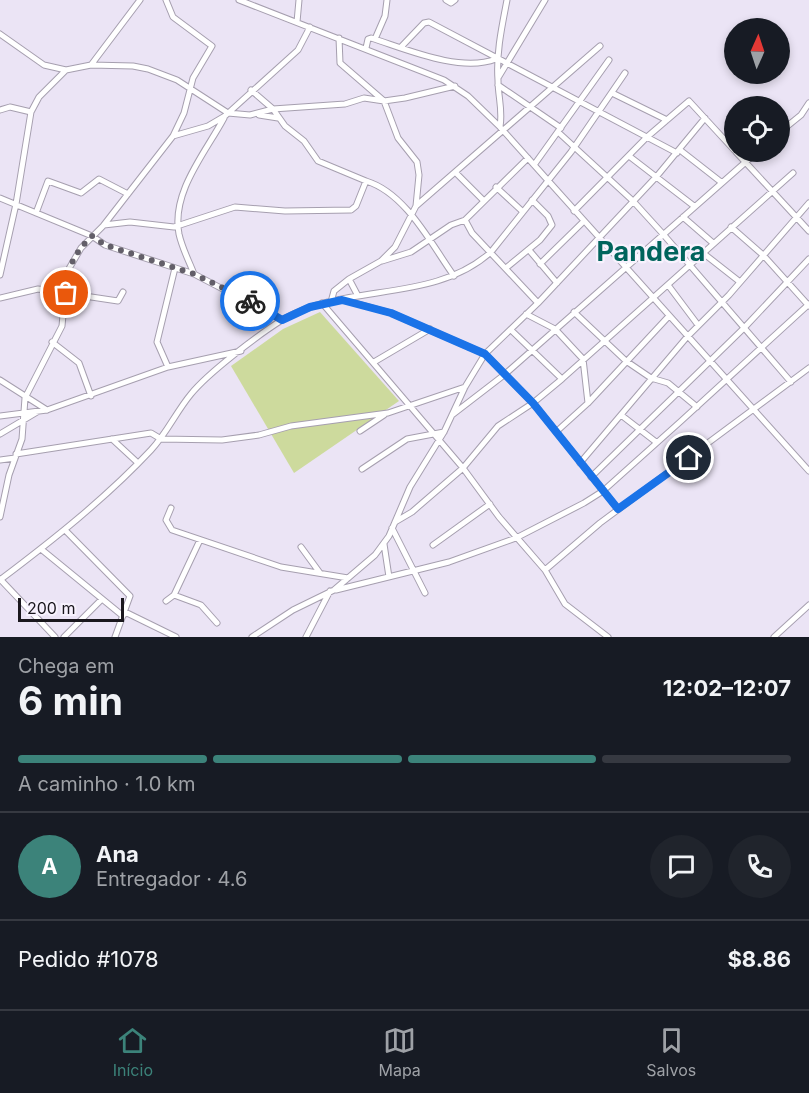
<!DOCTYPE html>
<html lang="pt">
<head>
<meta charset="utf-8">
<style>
	:root { --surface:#171b24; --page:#20242c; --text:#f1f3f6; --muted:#9ea1a6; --line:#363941; --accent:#3c837a }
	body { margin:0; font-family:Inter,sans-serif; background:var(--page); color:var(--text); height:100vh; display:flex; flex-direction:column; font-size:22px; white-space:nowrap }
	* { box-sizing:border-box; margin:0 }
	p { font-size:20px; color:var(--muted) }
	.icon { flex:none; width:33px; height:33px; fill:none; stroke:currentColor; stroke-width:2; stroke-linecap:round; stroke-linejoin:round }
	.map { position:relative; height:637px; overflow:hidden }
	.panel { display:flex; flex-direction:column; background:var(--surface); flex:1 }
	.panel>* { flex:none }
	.needle { width:39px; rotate:3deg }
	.fabs { position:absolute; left:724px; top:18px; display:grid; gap:12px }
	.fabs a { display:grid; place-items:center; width:66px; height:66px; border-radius:50%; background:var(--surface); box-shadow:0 3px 9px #0003; font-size:30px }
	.scale { position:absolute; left:18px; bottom:15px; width:106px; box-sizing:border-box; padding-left:6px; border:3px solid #1a171d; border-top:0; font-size:16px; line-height:21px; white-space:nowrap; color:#1a171d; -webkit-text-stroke:4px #f7f2fd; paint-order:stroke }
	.pin { position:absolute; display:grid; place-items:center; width:51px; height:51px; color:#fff; margin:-26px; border:3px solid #fff; border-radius:50%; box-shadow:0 2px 6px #0007 }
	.courier { position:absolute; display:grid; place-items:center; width:60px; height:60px; margin:-30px; border:4px solid #1a73e8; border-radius:50%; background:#fff; color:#222; box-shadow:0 2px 8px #0007 }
	.headline em { font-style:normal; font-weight:700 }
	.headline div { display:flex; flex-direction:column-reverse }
	.headline { display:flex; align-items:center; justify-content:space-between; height:102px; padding:0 18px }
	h1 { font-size:39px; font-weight:700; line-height:45px }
	.bar { display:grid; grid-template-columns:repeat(4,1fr); gap:9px 6px; align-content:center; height:72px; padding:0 18px }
	.bar i { height:8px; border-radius:4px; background:var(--line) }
	.bar .active { background:var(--accent) }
	.bar p { grid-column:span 4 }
	.line { display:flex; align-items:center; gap:15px; padding:0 18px; border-top:2px solid var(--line) }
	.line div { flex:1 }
	.round { display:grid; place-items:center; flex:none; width:63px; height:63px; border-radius:32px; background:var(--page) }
	.tab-bar { display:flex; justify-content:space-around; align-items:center; height:84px; border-top:2px solid var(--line); background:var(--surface); font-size:16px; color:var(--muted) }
	.tab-bar a { display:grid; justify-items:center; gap:3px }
	.tab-bar .active { color:var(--accent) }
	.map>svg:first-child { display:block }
	.green { fill:#cdda9d }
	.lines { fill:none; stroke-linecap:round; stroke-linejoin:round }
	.minor-casing { stroke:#a69faf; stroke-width:7 }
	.minor { stroke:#fff; stroke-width:5 }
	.done { stroke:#635f69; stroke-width:6; stroke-dasharray:0 10.8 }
	.route { stroke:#1a73e8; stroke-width:8 }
	.labels { text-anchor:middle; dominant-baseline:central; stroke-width:4.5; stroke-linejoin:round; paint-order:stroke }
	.district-label { font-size:27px; font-weight:bold; fill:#00645c; stroke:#f7f2fd }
</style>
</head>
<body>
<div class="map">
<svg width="809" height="637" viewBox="0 0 809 637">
	<rect width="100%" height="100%" fill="#ebe4f5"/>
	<!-- green -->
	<path class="green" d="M320 312 399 401 294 473 231 366 283 329Z"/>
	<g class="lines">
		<!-- minor casing -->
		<g class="minor-casing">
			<path id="minor" d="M166 0 173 17 212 46 193 78 184 113 173 136
				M239 0 444 80 468 96 500 127 809 471
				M446 0 451 3 455 0
				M297 22 299 0
				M0 34 44 65 66 70
				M375 39 385 16 387 0
				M401 47 424 23 429 22 677 153
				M366 48 368 39 371 38C406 49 460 73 496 59
				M91 65 140 0
				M498 78 545 0
				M498 85 561 128
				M251 90 273 109 285 126 304 141 318 161 366 181
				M612 93 667 120
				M0 110 10 107 31 112
				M259 115 278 118
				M500 127C503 110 498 97 498 80 496 53 502 26 507 0
				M558 132 633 201 663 234 791 382
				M780 132 801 115 809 103
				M680 150 721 182
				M736 152 809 231
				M629 156 694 206
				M528 158 465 220 472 233 538 303
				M534 165 609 60
				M455 172 483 200
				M496 187 522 211
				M0 198 92 236 105 245 194 274 282 320
				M416 206 600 46
				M574 211 647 137 689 101 735 151
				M36 213 48 181 81 193 99 179 128 194
				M683 217 713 243
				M104 225 130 222 174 227 235 207 285 211 351 210 356 206 366 181C406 193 431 244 454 276
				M731 227 763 255 809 306
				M529 250 557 283
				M703 253 740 282
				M382 261 411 252 451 225 465 220
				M540 264 584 221
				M506 268 540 240 552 225 548 216 532 200
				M194 274C189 261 182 248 179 234 171 192 206 152 224 118
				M0 275 16 204 31 112 39 97 66 70 91 65 133 66 148 69 177 80 228 113 250 115 273 109 345 104 364 98 384 101 405 98 455 86
				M349 279 358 296
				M668 285 698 325
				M43 290 67 272
				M0 298 38 289 118 301 123 292
				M344 300 391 313 485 354 533 403 618 509
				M331 302 334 291 349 279 381 261 395 247 416 206 419 175 417 162 398 138 384 101 340 63 339 38
				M322 303 463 468 499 517 545 570 600 523 809 368
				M574 312 626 361 651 378 668 383 697 407
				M526 314 555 329 583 359 588 403
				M511 330 562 379
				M52 342 79 363 91 396
				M374 362 430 329
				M168 367 157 342 175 268
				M0 380 47 410
				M452 415 504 375 757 152
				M621 415 656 442
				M0 416 47 410 168 367 241 351
				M360 431 384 415
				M556 432 588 403 669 316
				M0 434 37 412
				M112 439 138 463
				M16 454 151 433 161 439 222 440 259 435 291 426 388 413 465 387
				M0 460 15 458
				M580 463 687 337 729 295 809 203
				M362 469 407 439 444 432
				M591 477 744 328 809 259
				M171 508 166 520 172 530 281 567 348 578
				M0 517 9 475 22 439 25 398 62 326 67 272 81 248 103 226 173 136 208 126 225 116 298 50 310 27
				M395 522 412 512 463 468 498 426 533 403 562 379 793 173
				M392 528 425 593
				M65 530 130 596 115 637
				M384 544 389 577
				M433 545 490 504
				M301 547 320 573
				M41 549 123 616
				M545 570 565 604 608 637
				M0 579 55 637
				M0 580C53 540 106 498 151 450 167 433 176 412 191 394 208 373 258 335 282 320 346 282 433 304 491 252L571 152 625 73
				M336 590 449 562 516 538 584 503 603 491 680 422 809 304
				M174 595 201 605 217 623
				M166 601 174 595 200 540
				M125 612 176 637
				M64 637 102 599
				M252 637 293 610 334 590 375 555 389 536 410 487 444 432 465 387 485 354 538 303 657 176 705 118
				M306 637 330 591
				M774 637 809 605"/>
		</g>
		<!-- minor -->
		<use href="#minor" class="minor"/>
	</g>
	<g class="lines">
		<!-- done -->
		<path class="done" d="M66 293C66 269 75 252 92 236L105 245 194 274 250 301"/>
		<!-- route -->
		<path class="route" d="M250 301 282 320 310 307 342 300 391 313 485 354 533 403 618 509 689 458"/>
	</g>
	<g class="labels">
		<!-- district labels -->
		<g class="district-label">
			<text x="651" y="251">Pandera</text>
		</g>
	</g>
</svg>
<div class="fabs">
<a><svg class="needle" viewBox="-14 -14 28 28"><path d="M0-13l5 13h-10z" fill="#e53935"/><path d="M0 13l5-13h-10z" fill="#9ea1a6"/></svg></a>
<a><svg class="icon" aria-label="locate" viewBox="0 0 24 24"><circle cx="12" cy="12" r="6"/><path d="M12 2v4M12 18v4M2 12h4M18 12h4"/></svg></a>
</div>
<div class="scale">200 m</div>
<div class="pin" style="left:66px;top:293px;background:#ea580c"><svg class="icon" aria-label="bag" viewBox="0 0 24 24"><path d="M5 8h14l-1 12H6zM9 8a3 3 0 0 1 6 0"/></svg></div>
<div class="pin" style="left:689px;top:458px;background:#1f2937"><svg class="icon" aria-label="home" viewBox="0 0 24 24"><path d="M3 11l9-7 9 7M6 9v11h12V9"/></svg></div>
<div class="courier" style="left:250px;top:301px"><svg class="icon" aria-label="bike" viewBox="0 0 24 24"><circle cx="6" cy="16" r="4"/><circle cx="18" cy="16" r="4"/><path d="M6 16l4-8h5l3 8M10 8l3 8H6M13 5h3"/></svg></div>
</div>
<section class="panel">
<div class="headline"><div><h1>6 min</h1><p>Chega em</p></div><em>12:02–12:07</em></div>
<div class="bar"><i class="active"></i><i class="active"></i><i class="active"></i><i></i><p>A caminho · 1.0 km</p></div>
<div class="line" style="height:108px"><b class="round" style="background:var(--accent);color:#fff">A</b><div><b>Ana</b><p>Entregador · 4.6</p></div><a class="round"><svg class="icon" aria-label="chat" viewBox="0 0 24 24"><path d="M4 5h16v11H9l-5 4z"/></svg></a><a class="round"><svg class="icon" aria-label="phone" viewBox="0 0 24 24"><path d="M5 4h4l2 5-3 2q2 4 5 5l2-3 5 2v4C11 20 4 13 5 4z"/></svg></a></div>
<div class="line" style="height:78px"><div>Pedido #1078</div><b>$8.86</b></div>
</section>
<nav class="tab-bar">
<a class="active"><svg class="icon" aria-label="home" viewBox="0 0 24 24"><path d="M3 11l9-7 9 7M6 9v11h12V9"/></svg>Início</a>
<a><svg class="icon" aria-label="map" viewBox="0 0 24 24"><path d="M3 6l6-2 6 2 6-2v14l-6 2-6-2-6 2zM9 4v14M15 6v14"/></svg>Mapa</a>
<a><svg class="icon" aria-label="saved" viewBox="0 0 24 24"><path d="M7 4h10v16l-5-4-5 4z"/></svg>Salvos</a>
</nav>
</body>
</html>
